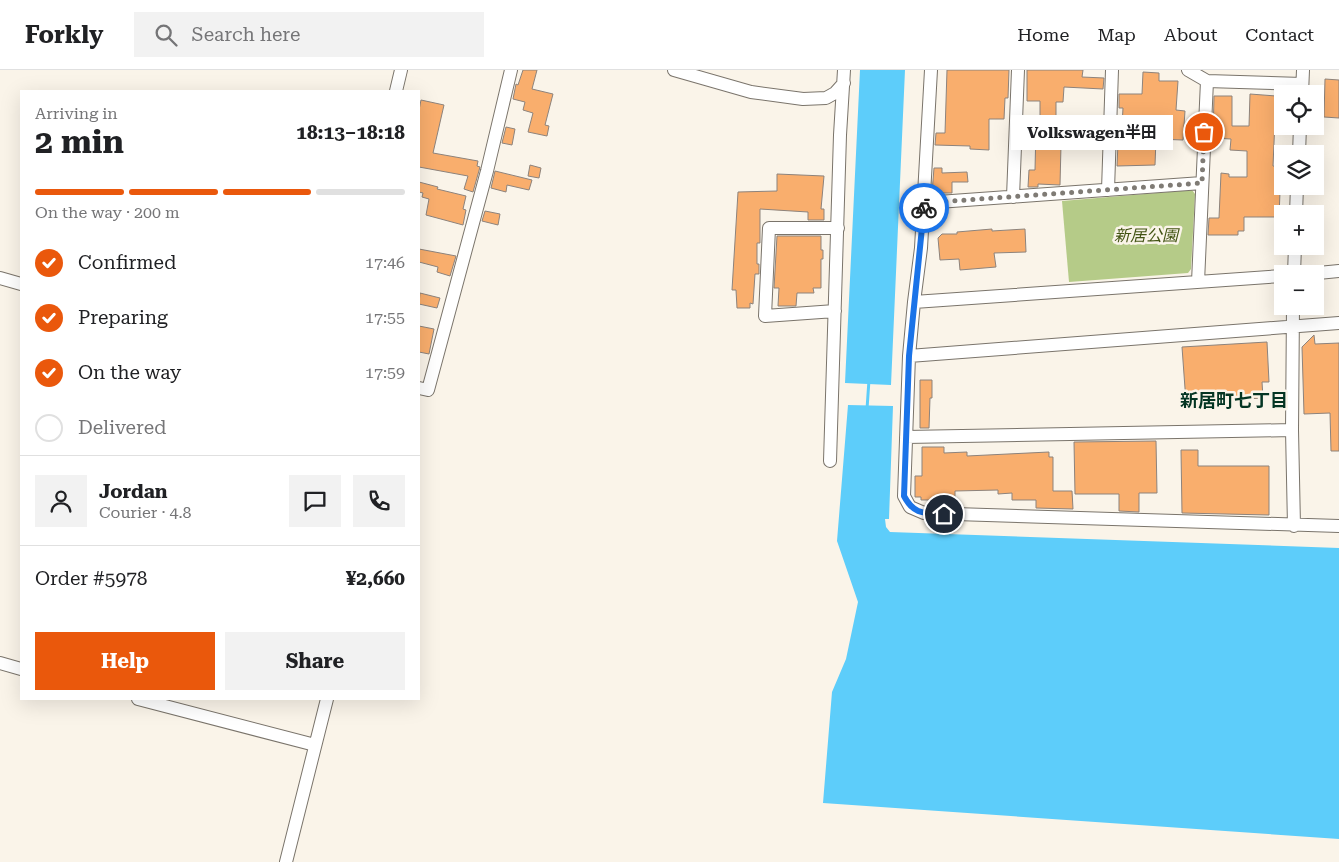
<!DOCTYPE html>
<html lang="en">
<head>
<meta charset="utf-8">
<style>
	:root { --surface:#fff; --page:#f2f2f2; --text:#202124; --muted:#757577; --line:#e0e0e0; --accent:#ea580c }
	body { margin:0; font-family:"Roboto Serif","Noto Sans JP",serif; background:var(--page); color:var(--text); height:100vh; display:flex; flex-direction:column; font-size:19px; white-space:nowrap }
	* { box-sizing:border-box; margin:0 }
	p { font-size:16px; color:var(--muted) }
	.icon { flex:none; width:28px; height:28px; fill:none; stroke:currentColor; stroke-width:2; stroke-linecap:round; stroke-linejoin:round }
	.map { position:relative; flex:1; overflow:hidden }
	.panel { position:absolute; left:20px; top:20px; width:400px; height:610px; display:flex; flex-direction:column; background:var(--surface); border-radius:0px; box-shadow:0 5px 20px #0002 }
	.panel>* { flex:none }
	.buttons { position:absolute; left:1274px; top:15px; display:grid; gap:10px }
	.buttons a { display:grid; place-items:center; width:50px; height:50px; border-radius:0px; background:var(--surface); box-shadow:0 5px 20px #0002; font-size:25px }
	.pin { position:absolute; display:grid; place-items:center; width:42px; height:42px; color:#fff; margin:-21px; border:2px solid #fff; border-radius:50%; box-shadow:0 1px 5px #0007 }
	.courier { position:absolute; display:grid; place-items:center; width:50px; height:50px; margin:-25px; border:4px solid #1a73e8; border-radius:50%; background:#fff; color:#222; box-shadow:0 1px 6px #0007 }
	.bubble { position:absolute; height:35px; border-radius:0px; background:var(--surface); box-shadow:0 5px 20px #0002; font-size:16px; font-weight:700; line-height:35px; text-align:center }
	.overview em { font-style:normal; font-weight:700 }
	.overview div { display:flex; flex-direction:column-reverse }
	.overview { display:flex; align-items:center; justify-content:space-between; height:85px; padding:0 15px }
	h1 { font-size:32px; font-weight:700; line-height:38px }
	.bar { display:grid; grid-template-columns:repeat(4,1fr); gap:8px 5px; align-content:center; height:60px; padding:0 15px }
	.bar i { height:6px; border-radius:4px; background:var(--line) }
	.bar .active { background:var(--accent) }
	.bar p { grid-column:span 4 }
	.line { display:flex; align-items:center; gap:12px; padding:0 15px; border-top:1px solid var(--line) }
	.line div { flex:1 }
	.round { display:grid; place-items:center; flex:none; width:52px; height:52px; border-radius:0px; background:var(--page) }
	ol { padding:0 15px; list-style:none }
	li { display:flex; align-items:center; gap:15px; height:55px }
	li p { margin-inline-start:auto }
	li .icon { padding:5px; border-radius:50%; background:var(--accent); color:#fff; stroke-width:4 }
	li:last-child { color:var(--muted) }
	li i { width:28px; height:28px; border:2px solid var(--line); border-radius:50% }
	.primary-button { display:flex; gap:10px; margin-top:auto; padding:10px 15px }
	.primary-button a { flex:1; height:58px; border-radius:0px; background:var(--accent); color:#fff; font-size:20px; font-weight:700; line-height:58px; text-align:center }
	.primary-button a+a { background:var(--page); color:var(--text) }
	header { display:flex; align-items:center; gap:30px; box-sizing:border-box; height:70px; padding:0 25px; background:var(--surface); border-bottom:1px solid var(--line) }
	header strong { font-size:24px }
	nav { display:flex; gap:28px; margin-inline-start:auto; font-size:18px }
	.search { width:350px; height:45px; background:var(--page); display:flex; align-items:center; gap:12px; box-sizing:border-box; padding:0 18px; border-radius:0px; color:var(--muted); font-size:19px }
	.map>svg:first-child { display:block }
	.green { fill:#b5cb88 }
	.water { fill:#5dcdfa }
	.lines { fill:none; stroke-linecap:round; stroke-linejoin:round }
	.stream { stroke:#5dcdfa; stroke-width:3 }
	.building { fill:#f9ae6d; stroke:#8d837c }
	.minor-casing { stroke:#7a746b; stroke-width:14 }
	.minor { stroke:#fff; stroke-width:12 }
	.done { stroke:#7f7b75; stroke-width:5; stroke-dasharray:0 9 }
	.route { stroke:#1a73e8; stroke-width:6 }
	.labels { text-anchor:middle; dominant-baseline:central; stroke-width:5; stroke-linejoin:round; paint-order:stroke }
	.park-label { font-size:16px; font-style:italic; fill:#435414; stroke:#faf4e9 }
	.neighbourhood-label { font-size:18px; font-weight:bold; fill:#043523; stroke:#faf4e9 }
</style>
</head>
<body>
<header>
<strong>Forkly</strong>
<div class="search"><svg class="icon" aria-label="search" viewBox="0 0 24 24"><circle cx="10" cy="10" r="6"/><path d="M15 15l6 6"/></svg>Search here</div>
<nav><a>Home</a><a>Map</a><a>About</a><a>Contact</a></nav>
</header>
<div class="map">
<svg width="1339" height="792" viewBox="0 0 1339 792">
	<rect width="100%" height="100%" fill="#faf4e9"/>
	<!-- green -->
	<path class="green" d="M1192 120 1195 124 1191 199 1188 203 1069 212 1062 131Z"/>
	<!-- water -->
	<path class="water" d="M860 0H905L891 315 845 313Z
		M848 335 893 336 889 449H885L886 457 890 462 1339 478V769L823 733 832 622 846 589 858 532 837 471Z"/>
	<g class="lines">
		<!-- stream -->
		<path class="stream" d="M867 339 869 310"/>
	</g>
	<!-- building -->
	<path class="building" d="M523 0H537L532 19 553 24 545 55 549 56 547 66 528 62 533 43 523 40 525 32 513 29 516 14 518 15Z
		M947 0H1009L1008 28H1005L1004 49H989V80L970 79V76L935 75 936 63H945Z
		M1027 0H1083L1082 7 1104 8 1103 19 1064 17 1063 32H1056V57L1062 58V61L1080 62V75H1061L1060 115 1038 114V117H1028L1029 100H1035L1036 57H1040V31H1027Z
		M1143 2 1159 3V11H1178L1176 40 1185 41 1183 70 1156 69 1155 95 1117 96 1118 73H1121L1123 38H1119V24H1142Z
		M1325 9 1339 10V48L1324 47Z
		M1250 24 1276 26 1273 96 1281 97 1279 147H1244V161H1238V165H1208L1209 148H1219L1221 103 1229 104V107H1247V81L1230 80 1231 69 1213 68 1214 26H1232V56H1249Z
		M421 30 444 35 433 83 478 91 477 96 480 97 473 122 464 119 468 106 419 97V40Z
		M506 57 515 59 512 75 502 73Z
		M530 95 541 98 539 108 528 106Z
		M934 98H942V103L967 102 968 112H952V123H932Z
		M495 101 532 110 529 120 507 115 506 122 491 118Z
		M777 104 824 106 821 139H824V150H808V142L760 139V173H757V194H759V204H755L753 234 750 233V238H737L736 220H732L738 122 777 121Z
		M419 112 438 117 437 119 466 126 463 139 466 140 463 155 426 145 429 129 422 127 423 123 419 122Z
		M485 141 500 144 498 155 482 151Z
		M992 159V161L1025 159 1026 182 994 183 996 197 960 200 959 189 940 190 938 168 942 164H957V162Z
		M777 166H821V180H823V189H821V218H813L814 223H797L796 236H778L779 218H774Z
		M419 179 456 186 450 206 437 202 438 197 419 192Z
		M420 223 440 228 437 238 419 234Z
		M419 256 434 259 429 284 419 282Z
		M1314 265 1315 274 1339 273V381H1331L1330 343 1304 344 1302 277Z
		M1267 272 1269 312H1262L1263 328 1186 332 1182 277Z
		M920 310H932V328H930L929 358H920Z
		M1156 371 1157 423H1139V442L1119 441V424H1075L1074 372Z
		M922 377H944V383L967 382V386L1049 382V387H1053V421H1072L1073 439 1036 438V430H1012V423L998 424V420L955 421V429L933 428V430H921V427H915V406H922Z
		M1181 380H1198V396H1269V445L1182 443Z"/>
	<g class="lines">
		<!-- minor casing -->
		<g class="minor-casing">
			<path id="minor" d="M674 0 751 22 803 29 826 28 835 23 844 13
				M931 0 921 178 914 232 909 286 904 426 910 437 924 443 1339 456
				M1188 0 1207 11 1302 14
				M396 21 401 0
				M1302 24 1303 0
				M1299 84 1300 56
				M1108 120 1112 0
				M1013 127 1018 0
				M924 133 1202 113
				M1296 144 1297 116
				M1294 204 1295 176
				M1308 204 1339 201
				M0 208 21 214
				M1198 212 1207 11
				M914 232 1282 206
				M1293 236 1292 360 1294 456
				M835 241 765 246 769 158H838
				M909 286 1339 253
				M419 318 428 320 487 101 511 0
				M906 367 1292 360
				M830 391 840 65 844 0
				M0 593 21 599
				M138 629 315 675
				M286 792 327 629"/>
		</g>
		<!-- minor -->
		<use href="#minor" class="minor"/>
	</g>
	<g class="lines">
		<!-- done -->
		<path class="done" d="M924 138V133L1202 113 1204 62"/>
		<!-- route -->
		<path class="route" d="M924 138 909 286 904 426C914 445 924 443 944 444"/>
	</g>
	<g class="labels">
		<!-- park labels -->
		<g class="park-label">
			<text x="1146" y="165">新居公園</text>
		</g>
		<!-- neighbourhood labels -->
		<g class="neighbourhood-label">
			<text x="1234" y="330">新居町七丁目</text>
		</g>
	</g>
</svg>
<div class="buttons">
<a><svg class="icon" aria-label="locate" viewBox="0 0 24 24"><circle cx="12" cy="12" r="6"/><path d="M12 2v4M12 18v4M2 12h4M18 12h4"/></svg></a>
<a><svg class="icon" aria-label="layers" viewBox="0 0 24 24"><path d="M12 4l9 5-9 5-9-5zM3 14l9 5 9-5"/></svg></a>
<a>+</a>
<a>−</a>
</div>
<div class="pin" style="left:1204px;top:62px;background:#ea580c"><svg class="icon" aria-label="bag" viewBox="0 0 24 24"><path d="M5 8h14l-1 12H6zM9 8a3 3 0 0 1 6 0"/></svg></div>
<div class="pin" style="left:944px;top:444px;background:#1f2937"><svg class="icon" aria-label="home" viewBox="0 0 24 24"><path d="M3 11l9-7 9 7M6 9v11h12V9"/></svg></div>
<div class="courier" style="left:924px;top:138px"><svg class="icon" aria-label="bike" viewBox="0 0 24 24"><circle cx="6" cy="16" r="4"/><circle cx="18" cy="16" r="4"/><path d="M6 16l4-8h5l3 8M10 8l3 8H6M13 5h3"/></svg></div>
<div class="bubble" style="left:1011px;top:45px;width:162px">Volkswagen半田</div>
<section class="panel">
<div class="overview"><div><h1>2 min</h1><p>Arriving in</p></div><em>18:13–18:18</em></div>
<div class="bar"><i class="active"></i><i class="active"></i><i class="active"></i><i></i><p>On the way · 200 m</p></div>
<ol>
<li><svg class="icon" aria-label="check" viewBox="0 0 24 24"><path d="M5 12l5 5 9-10"/></svg>Confirmed<p>17:46</p></li>
<li><svg class="icon" aria-label="check" viewBox="0 0 24 24"><path d="M5 12l5 5 9-10"/></svg>Preparing<p>17:55</p></li>
<li><svg class="icon" aria-label="check" viewBox="0 0 24 24"><path d="M5 12l5 5 9-10"/></svg>On the way<p>17:59</p></li>
<li><i></i>Delivered</li>
</ol>
<div class="line" style="height:90px"><a class="round"><svg class="icon" aria-label="person" viewBox="0 0 24 24"><circle cx="12" cy="8" r="4"/><path d="M4 21q1-7 8-7t8 7"/></svg></a><div><b>Jordan</b><p>Courier · 4.8</p></div><a class="round"><svg class="icon" aria-label="chat" viewBox="0 0 24 24"><path d="M4 5h16v11H9l-5 4z"/></svg></a><a class="round"><svg class="icon" aria-label="phone" viewBox="0 0 24 24"><path d="M5 4h4l2 5-3 2q2 4 5 5l2-3 5 2v4C11 20 4 13 5 4z"/></svg></a></div>
<div class="line" style="height:65px"><div>Order #5978</div><b>¥2,660</b></div>
<div class="primary-button"><a>Help</a><a>Share</a></div>
</section>
</div>
</body>
</html>
